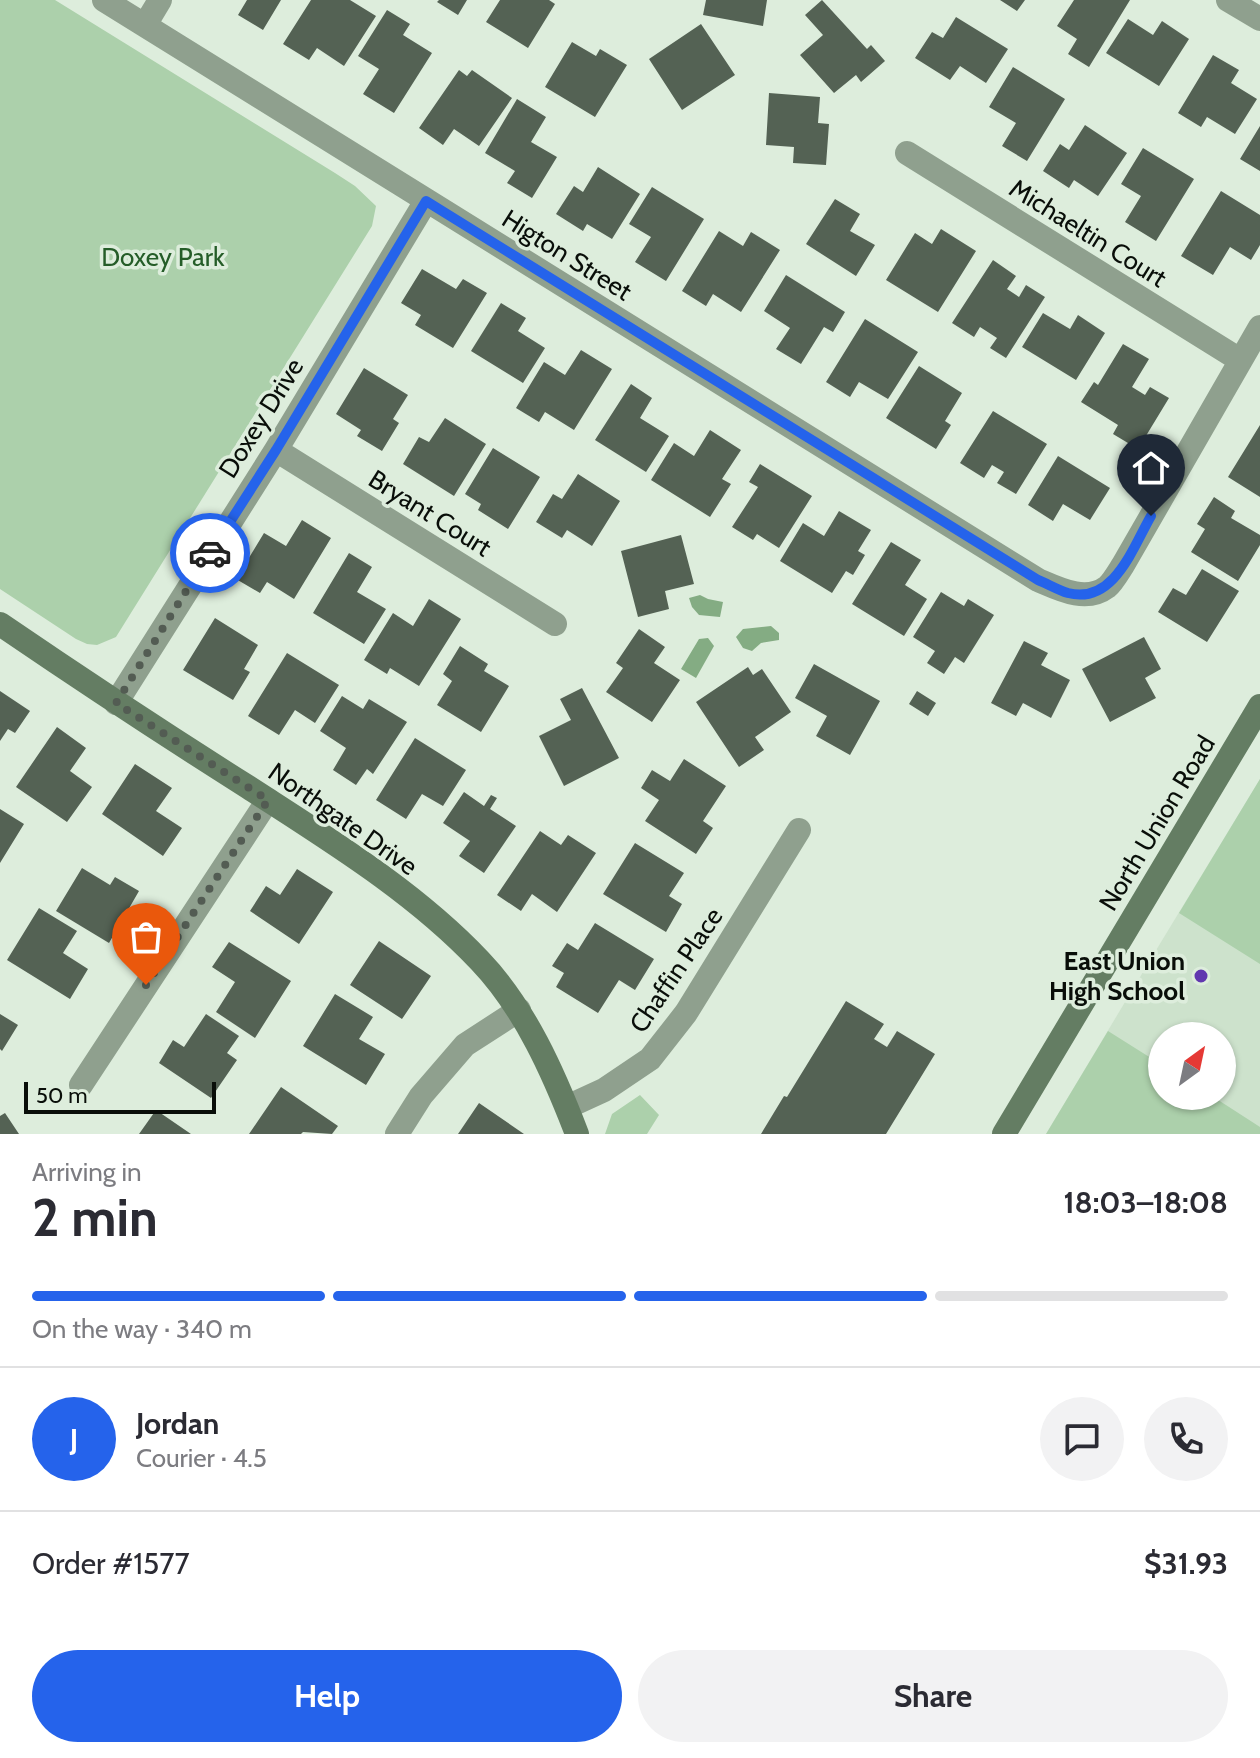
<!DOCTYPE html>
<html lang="en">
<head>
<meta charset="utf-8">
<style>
	:root { --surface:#fff; --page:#f2f2f3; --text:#2b2b33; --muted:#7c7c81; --line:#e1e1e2; --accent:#2563eb }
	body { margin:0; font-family:Cabin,sans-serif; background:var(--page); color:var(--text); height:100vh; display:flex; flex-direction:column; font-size:30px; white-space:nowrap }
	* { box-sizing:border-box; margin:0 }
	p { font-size:26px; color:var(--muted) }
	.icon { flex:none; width:44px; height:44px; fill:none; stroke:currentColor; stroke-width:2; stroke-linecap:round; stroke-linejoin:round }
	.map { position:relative; height:1134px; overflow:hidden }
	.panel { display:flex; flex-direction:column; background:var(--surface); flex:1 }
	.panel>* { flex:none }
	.needle { width:52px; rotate:33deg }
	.fabs { position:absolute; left:1148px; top:1022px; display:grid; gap:16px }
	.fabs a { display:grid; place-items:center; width:88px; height:88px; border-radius:50%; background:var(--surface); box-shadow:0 2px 6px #0004; font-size:40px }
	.scale { position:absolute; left:24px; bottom:20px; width:192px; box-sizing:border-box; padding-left:8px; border:4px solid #090e09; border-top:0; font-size:22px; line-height:28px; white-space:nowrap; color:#090e09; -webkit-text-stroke:6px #ddeddc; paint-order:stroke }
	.pin { position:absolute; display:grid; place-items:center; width:68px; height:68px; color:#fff; margin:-82px -34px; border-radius:50% 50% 50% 0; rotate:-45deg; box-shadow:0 0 8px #0007 }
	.pin .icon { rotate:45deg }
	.courier { position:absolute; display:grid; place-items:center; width:80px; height:80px; margin:-40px; border:6px solid #2563eb; border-radius:50%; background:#fff; color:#222; box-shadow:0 2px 10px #0007 }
	.head em { font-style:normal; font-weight:700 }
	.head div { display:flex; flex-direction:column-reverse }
	.head { display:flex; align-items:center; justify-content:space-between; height:136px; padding:0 32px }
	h1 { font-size:52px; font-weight:700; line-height:60px }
	.bar { display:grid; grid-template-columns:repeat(4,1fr); gap:12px 8px; align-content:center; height:96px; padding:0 32px }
	.bar i { height:10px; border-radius:6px; background:var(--line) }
	.bar .on { background:var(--accent) }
	.bar p { grid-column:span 4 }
	.line { display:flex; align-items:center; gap:20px; padding:0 32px; border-top:2px solid var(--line) }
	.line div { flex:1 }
	.round { display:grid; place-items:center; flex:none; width:84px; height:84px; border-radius:42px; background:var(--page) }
	.button { display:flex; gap:16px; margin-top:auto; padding:16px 32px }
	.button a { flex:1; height:92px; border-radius:48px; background:var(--accent); color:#fff; font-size:32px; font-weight:700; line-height:92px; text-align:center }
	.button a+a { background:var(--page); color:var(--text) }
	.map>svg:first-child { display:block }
	.built { fill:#cde2cc; fill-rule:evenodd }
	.green { fill:#acd0ab }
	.water { fill:#84ac83 }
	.building { fill:#546254 }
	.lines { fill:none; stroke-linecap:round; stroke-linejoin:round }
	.street { stroke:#8fa08e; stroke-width:24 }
	.secondary { stroke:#647d63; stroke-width:24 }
	.done { stroke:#535c53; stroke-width:8; stroke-dasharray:0 14.4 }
	.route { stroke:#2563eb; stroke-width:10 }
	.poi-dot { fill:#6137af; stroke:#ddeddc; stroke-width:3 }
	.labels { text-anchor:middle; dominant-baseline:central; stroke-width:7; stroke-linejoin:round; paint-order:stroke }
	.street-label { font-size:26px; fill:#090e09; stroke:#ddeddc }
	.park-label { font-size:26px; fill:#255d28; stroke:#ddeddc }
	.poi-label { font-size:26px; font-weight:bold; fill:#090e09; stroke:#ddeddc; text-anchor:end }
</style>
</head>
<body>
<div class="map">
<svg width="1260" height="1134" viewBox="0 0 1260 1134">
	<rect width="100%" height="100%" fill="#ddeddc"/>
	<!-- built -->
	<path class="built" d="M1260 779V1134H1046L1158 947ZM1162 1036H1222V1096H1162Z"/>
	<!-- green -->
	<path class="green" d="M0 0H55L335 173 355 186 376 206 372 226 116 637 97 645 87 644 76 639 0 589Z
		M1260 779V964L1179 913Z
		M1108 1031 1162 1065V1096H1212L1260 1127V1134H1046Z
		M640 1095 659 1115 647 1134H605L612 1114Z"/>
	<!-- water -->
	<path class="water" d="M700 595 708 599 723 602 720 617 699 615 692 607 689 598Z
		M771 626 779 633V640L761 643 752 651 743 648 736 637 743 629Z
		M708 638 714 646 696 678 681 669 699 639Z"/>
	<!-- building -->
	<path class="building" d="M247 0H281L263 30 238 15Z
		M311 0H350L376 16 344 66 317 48 309 60 283 44Z
		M439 0H467L458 15 437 2Z
		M500 0H549L555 4 528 48 486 22Z
		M706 0H767L763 26 703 15Z
		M822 0 867 49 871 45 885 61 861 82 856 75 834 93 800 55 823 35 805 15Z
		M1000 0H1025L1017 11Z
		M1074 0H1130L1089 67 1068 54 1077 39 1057 26Z
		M387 10 410 24 403 35 432 53 394 113 363 94 379 69 358 56Z
		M956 17 1008 49 986 83 960 66 950 80 915 58 932 32 943 38Z
		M1128 19 1153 35 1162 21 1189 39 1159 86 1106 53Z
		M701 24 735 75 682 110 649 59Z
		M572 42 596 56 600 49 627 65 595 117 545 87Z
		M1213 55 1239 70 1231 83 1257 99 1235 134 1207 117 1201 127 1178 113Z
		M1013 67 1065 99 1027 161 1002 146 1016 123 989 107Z
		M459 70 467 76 472 70 512 98 479 146 454 129 443 145 419 128Z
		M769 93 820 97 818 123 829 124 826 165 793 163 794 147 766 145Z
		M517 99 546 117 531 142 557 157 532 198 507 183 515 171 485 153Z
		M1085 125 1127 153 1098 196 1074 180 1069 188 1043 171 1060 144 1069 150Z
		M1260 126V171L1240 159Z
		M1143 148 1194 179 1156 241 1125 222 1141 196 1121 184Z
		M598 167 640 194 612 239 587 224 583 231 556 214 574 186 583 192Z
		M652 187 704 219 666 281 635 262 651 237 629 224Z
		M1221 191 1260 215V245L1251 260 1230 247 1213 275 1181 256Z
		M835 199 860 214 850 231 875 245 856 276 806 244Z
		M941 229 976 251 938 312 886 280 915 233 932 244Z
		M719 231 743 246 751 232 780 250 741 312 713 294 706 306 682 291Z
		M993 260 1016 276 1007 289 1019 297 1026 285 1045 297 1006 358 990 348 997 338 980 327 974 337 952 323Z
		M422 269 456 289 463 279 487 293 453 348 415 325 421 315 401 303Z
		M786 275 845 312 833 332 824 327 801 364 776 349 790 328 764 311Z
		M501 303 526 318 518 331 545 348 523 383 471 351Z
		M1043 313 1070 329 1078 315 1105 333 1076 380 1022 347Z
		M865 319 918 352 888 399 859 382 850 397 826 382Z
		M1123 344 1149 359 1132 387 1145 395 1150 387 1169 398 1138 449 1113 434 1118 425 1081 402 1094 382 1098 385Z
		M581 350 612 369 574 430 545 412 539 422 516 408 544 362 565 375Z
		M919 366 962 393 945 421 951 425 936 449 886 418Z
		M364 368 408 395 393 419 399 423 382 451 357 436 361 430 336 414Z
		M631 384 652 398 640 418 669 436 646 472 595 440Z
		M993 411 1047 444 1016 494 997 483 1004 472 992 465 984 478 960 463Z
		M445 418 486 444 454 496 403 464 419 437 429 442Z
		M1260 425V497L1228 477Z
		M710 430 741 450 722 479 731 484 710 517 651 480 674 443 694 456Z
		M493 448 540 477 508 529 478 510 481 504 465 494Z
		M1058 456 1110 488 1090 520 1063 504 1053 521 1028 505Z
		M760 464 812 496 779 548 757 534 753 540 732 527 758 487 749 482Z
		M578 474 620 501 592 546 567 530 562 538 536 522 553 494 562 499Z
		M1214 497 1235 511 1231 518 1260 535V545L1238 581 1191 552 1205 529 1197 524Z
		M839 511 871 530 858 551 865 555 853 575 846 571 832 593 780 561 803 523 824 536Z
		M302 520 331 538 294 599 267 582 260 593 236 579 264 533 286 546Z
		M681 535 694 584 665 591 669 609 638 617 621 551Z
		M891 542 921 560 905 585 927 599 904 636 852 604Z
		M349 553 372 567 357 592 386 609 364 644 313 613Z
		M1202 569 1239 591 1207 642 1158 612 1173 588 1186 595Z
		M941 592 964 606 968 599 994 615 964 663 955 657 944 674 927 663 935 651 913 637Z
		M429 599 461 619 419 686 390 668 387 674 364 660 393 613 413 626Z
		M215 618 258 645 244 669 250 672 233 700 183 670Z
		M639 629 665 647 654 663 680 680 652 722 606 692 623 668 616 663Z
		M1144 637 1161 669 1145 678 1156 698 1110 722 1082 669Z
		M1024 641 1048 653 1041 665 1070 680 1051 718 1023 703 1016 716 991 703Z
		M460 646 488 664 484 671 509 686 481 732 437 705 452 681 443 674Z
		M287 653 339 685 315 723 295 710 279 735 248 716Z
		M814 664 880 701 850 755 816 736 827 716 795 698Z
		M748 667 753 675 762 669 791 712 755 737 764 750 739 767 696 702Z
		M582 688 619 758 564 786 539 736 571 720 560 699Z
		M0 691 30 711 15 733 8 729 0 741Z
		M917 691 936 703 928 716 909 704Z
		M342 696 363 709 369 699 407 722 373 774 367 769 356 785 333 770 346 748 320 731Z
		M57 727 86 748 70 771 92 787 67 822 16 787Z
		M415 738 466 770 443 806 422 794 406 819 376 800Z
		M684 759 726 786 703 821 713 828 696 854 645 821 659 800 641 788 652 770 670 781Z
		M135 764 172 788 156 811 182 828 163 856 102 814Z
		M464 792 484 806 491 795 497 798 490 809 516 826 484 873 459 856 470 841 443 823Z
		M0 809 24 824 0 863Z
		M540 831 561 845 568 835 596 853 557 912 532 894 521 911 497 895Z
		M635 843 684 873 669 896 682 904 666 932 603 894Z
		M82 868 110 885 115 877 139 891 109 943 56 911Z
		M297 869 333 892 299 944 250 911 266 886 280 895Z
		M39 908 77 931 63 953 88 969 70 999 7 960Z
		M595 923 654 959 635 990 619 980 598 1013 556 987 564 973 552 966 567 943 578 950Z
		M379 941 431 976 402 1019 350 985Z
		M229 942 291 981 255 1038 216 1012 235 982 212 967Z
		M335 994 373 1017 359 1039 385 1054 366 1085 303 1046Z
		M846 1001 884 1024 874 1039 887 1047 897 1031 935 1054 886 1134H761L784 1096 787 1097Z
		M0 1014 18 1025 2 1051 0 1049Z
		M206 1014 239 1036 227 1053 237 1060 211 1098 159 1063 173 1040 184 1047Z
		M281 1087 338 1126 332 1134 303 1132 301 1134H249Z
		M479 1103 524 1134H458Z
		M156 1110 191 1134H139Z
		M5 1113 19 1134H0V1116Z"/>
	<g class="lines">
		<!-- street -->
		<path class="street" d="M104 0 1038 580C1059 589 1086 603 1107 587 1113 582 1119 571 1123 565L1260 327
			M1228 0 1260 19
			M145 25 160 0
			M907 153 1240 360
			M276 450 555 624
			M116 703 276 450 426 201
			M81 1085 268 800
			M567 1107 604 1090 650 1059 686 1013 799 830
			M397 1134 421 1096 465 1045 519 1010"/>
		<!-- secondary -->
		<path class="secondary" d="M0 624C82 680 164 734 248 787 328 839 414 891 480 961 525 1008 554 1074 577 1134
			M1004 1134 1260 706"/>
	</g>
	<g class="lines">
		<!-- done -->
		<path class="done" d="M146 985 268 800 116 703 210 553"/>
		<!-- route -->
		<path class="route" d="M210 553 276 450 426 201 1038 580C1048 584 1058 590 1068 593 1114 605 1133 547 1151 516"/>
	</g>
	<!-- markers -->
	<circle class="poi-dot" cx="1201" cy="976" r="8"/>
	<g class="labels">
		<!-- street labels -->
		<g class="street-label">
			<text transform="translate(1088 233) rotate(32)">Michaeltin Court</text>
			<text transform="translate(567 255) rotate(32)">Higton Street</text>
			<text transform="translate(261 418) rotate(-58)">Doxey Drive</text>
			<text transform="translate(430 513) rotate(32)">Bryant Court</text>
			<text transform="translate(343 819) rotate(35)">Northgate Drive</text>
			<text transform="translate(1157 823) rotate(-59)">North Union Road</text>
			<text transform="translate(676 970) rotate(-56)">Chaffin Place</text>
		</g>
		<!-- park labels -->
		<g class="park-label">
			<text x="163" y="257">Doxey Park</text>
		</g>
		<!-- poi labels -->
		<g class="poi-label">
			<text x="1185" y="961">East Union<tspan x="1185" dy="30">High School</tspan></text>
		</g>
	</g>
</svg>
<div class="fabs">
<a><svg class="needle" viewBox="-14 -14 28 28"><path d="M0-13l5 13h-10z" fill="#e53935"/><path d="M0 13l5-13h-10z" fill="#7c7c81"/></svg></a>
</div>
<div class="scale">50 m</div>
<div class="pin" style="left:146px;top:985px;background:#ea580c"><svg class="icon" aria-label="bag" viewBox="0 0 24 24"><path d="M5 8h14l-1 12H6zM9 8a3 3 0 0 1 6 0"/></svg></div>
<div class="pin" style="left:1151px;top:516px;background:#1f2937"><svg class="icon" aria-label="home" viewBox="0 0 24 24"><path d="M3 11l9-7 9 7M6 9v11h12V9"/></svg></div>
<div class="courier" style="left:210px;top:553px"><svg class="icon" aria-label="car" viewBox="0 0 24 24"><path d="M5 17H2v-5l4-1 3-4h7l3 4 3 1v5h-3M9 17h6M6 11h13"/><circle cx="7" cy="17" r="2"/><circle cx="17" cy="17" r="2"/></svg></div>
</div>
<section class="panel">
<div class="head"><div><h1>2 min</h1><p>Arriving in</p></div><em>18:03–18:08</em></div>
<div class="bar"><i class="on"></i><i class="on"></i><i class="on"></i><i></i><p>On the way · 340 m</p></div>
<div class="line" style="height:144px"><b class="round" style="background:var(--accent);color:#fff">J</b><div><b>Jordan</b><p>Courier · 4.5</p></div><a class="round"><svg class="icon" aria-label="chat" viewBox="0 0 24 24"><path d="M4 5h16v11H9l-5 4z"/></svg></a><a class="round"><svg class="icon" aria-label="phone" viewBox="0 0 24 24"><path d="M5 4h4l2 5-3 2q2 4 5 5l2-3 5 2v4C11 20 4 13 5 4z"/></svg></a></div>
<div class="line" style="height:104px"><div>Order #1577</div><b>$31.93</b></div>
<div class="button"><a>Help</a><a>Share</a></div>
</section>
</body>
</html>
